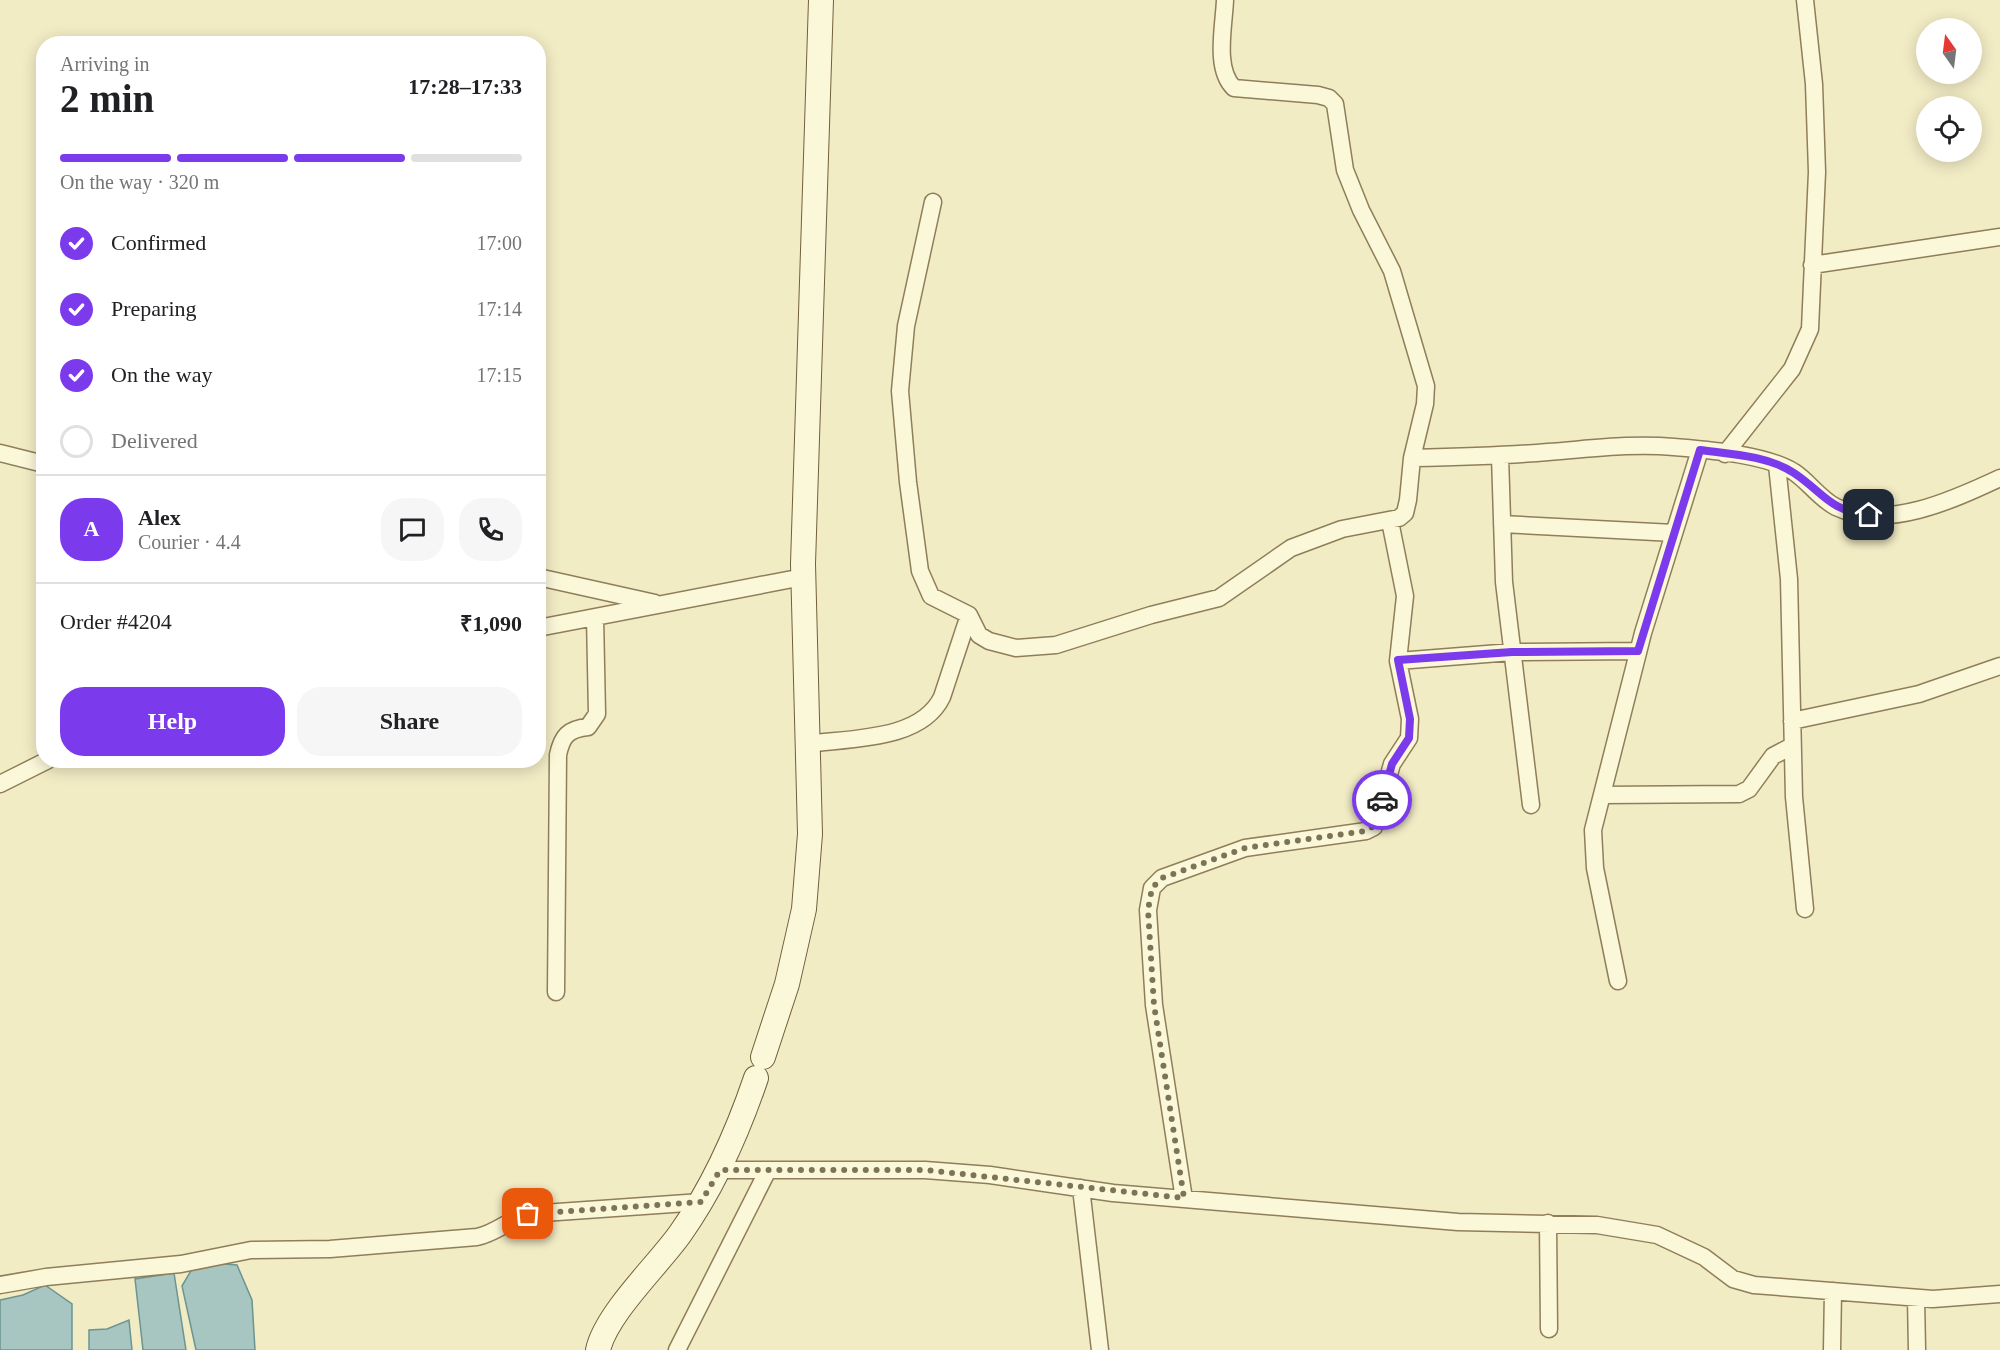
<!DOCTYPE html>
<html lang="en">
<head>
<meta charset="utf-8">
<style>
	:root { --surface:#fff; --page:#f6f6f6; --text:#202124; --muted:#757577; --line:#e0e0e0; --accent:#7c3aed }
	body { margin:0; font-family:"Times New Roman",serif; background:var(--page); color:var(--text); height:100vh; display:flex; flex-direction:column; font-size:22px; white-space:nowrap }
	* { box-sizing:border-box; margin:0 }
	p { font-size:20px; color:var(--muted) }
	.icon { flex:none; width:33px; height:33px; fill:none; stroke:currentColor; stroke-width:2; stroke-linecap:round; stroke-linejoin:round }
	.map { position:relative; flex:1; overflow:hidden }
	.details { position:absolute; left:36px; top:36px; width:510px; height:732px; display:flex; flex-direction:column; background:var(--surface); border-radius:24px; box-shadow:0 3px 15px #0003 }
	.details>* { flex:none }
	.needle { width:39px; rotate:346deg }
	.buttons { position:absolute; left:1916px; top:18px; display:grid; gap:12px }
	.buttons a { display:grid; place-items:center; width:66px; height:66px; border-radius:50%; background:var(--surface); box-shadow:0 3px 15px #0003; font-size:30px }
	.pin { position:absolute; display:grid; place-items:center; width:51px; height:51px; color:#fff; margin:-26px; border-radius:12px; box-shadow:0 3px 9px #0006 }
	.courier { position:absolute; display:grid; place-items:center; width:60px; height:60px; margin:-30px; border:4px solid #7c3aed; border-radius:50%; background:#fff; color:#222; box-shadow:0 2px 8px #0007 }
	.headline em { font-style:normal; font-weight:600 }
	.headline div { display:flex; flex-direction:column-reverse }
	.headline { display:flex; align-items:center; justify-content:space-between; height:102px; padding:0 24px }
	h1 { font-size:39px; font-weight:600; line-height:45px }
	.bar { display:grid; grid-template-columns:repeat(4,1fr); gap:9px 6px; align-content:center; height:72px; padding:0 24px }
	.bar i { height:8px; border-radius:4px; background:var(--line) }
	.bar .selected { background:var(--accent) }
	.bar p { grid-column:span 4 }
	.line { display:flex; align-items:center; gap:15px; padding:0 24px; border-top:2px solid var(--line) }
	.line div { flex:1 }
	.round { display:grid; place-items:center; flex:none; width:63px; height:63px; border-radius:24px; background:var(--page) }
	ol { padding:0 24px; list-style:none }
	li { display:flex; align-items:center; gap:18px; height:66px }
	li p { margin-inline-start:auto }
	li .icon { padding:6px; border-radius:50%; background:var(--accent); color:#fff; stroke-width:4 }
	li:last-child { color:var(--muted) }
	li i { width:33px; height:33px; border:3px solid var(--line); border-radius:50% }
	.button { display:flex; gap:12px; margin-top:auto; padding:12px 24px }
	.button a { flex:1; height:69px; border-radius:24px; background:var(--accent); color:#fff; font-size:24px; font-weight:600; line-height:69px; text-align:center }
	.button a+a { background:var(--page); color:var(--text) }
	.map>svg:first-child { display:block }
	.water { fill:#a7c5c1; stroke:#6c9491; stroke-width:1.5 }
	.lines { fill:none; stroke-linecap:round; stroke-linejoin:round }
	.minor-casing { stroke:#8f7e59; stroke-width:19 }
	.secondary-casing { stroke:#715f3c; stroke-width:26 }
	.minor { stroke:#fbf7d9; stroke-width:16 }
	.secondary { stroke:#fbf7d9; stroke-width:24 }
	.done { stroke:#7d7458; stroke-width:6; stroke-dasharray:0 10.8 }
	.route { stroke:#7c3aed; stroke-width:8 }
</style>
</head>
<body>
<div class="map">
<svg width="2000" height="1350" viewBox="0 0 2000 1350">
	<rect width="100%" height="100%" fill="#f2ecc5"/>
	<!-- water -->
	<path class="water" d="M203 1262 237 1265 252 1300 255 1350H196L182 1286 192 1269Z
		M174 1273 186 1350H143L135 1279Z
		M45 1285 72 1304V1350H0V1300L23 1295Z
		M129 1320 132 1350H89V1330L107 1329Z"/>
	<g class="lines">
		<!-- minor casing -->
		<g class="minor-casing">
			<path id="minor" d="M933 202 906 326 900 391 908 482 920 571 931 596 969 615 979 635 989 641 1016 648 1056 645 1151 615 1219 598 1291 548 1342 529 1399 518 1405 513 1408 500 1412 458 1425 404 1426 386 1392 271 1361 210 1345 170 1335 104 1329 98 1318 95 1234 88C1214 69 1224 26 1225 0
				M1812 265 2000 237
				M0 453 44 464
				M1725 454 1792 369 1810 329 1817 172 1814 84 1805 0
				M1500 456 1504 582 1531 805
				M1412 458C1457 457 1502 456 1548 452 1590 449 1632 443 1674 447 1708 450 1765 454 1794 472 1809 482 1820 499 1836 507 1886 531 1953 500 2000 478
				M1777 465 1789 579 1794 797 1805 909
				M1502 524 1674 533
				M538 577 655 603
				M538 628 803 577
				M1398 661 1512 652 1638 651
				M1792 721 1919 694 2000 666
				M807 744C850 738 921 741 942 697L969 615
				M0 784 48 760
				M1602 795 1739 794 1749 789 1773 756 1792 746
				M1618 981 1595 868 1593 830 1643 633 1700 450
				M556 992 558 755C562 736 568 729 588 727L597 714 595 617
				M720 1170H925L990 1175 1113 1193 1458 1222 1597 1225 1657 1235 1704 1257 1733 1279 1754 1285 1933 1299 2000 1294
				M1081 1188 1100 1350
				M1184 1199 1154 1005 1148 910 1152 888 1162 878 1245 848 1366 831 1374 827 1392 764 1409 738 1410 719 1398 661 1405 596 1390 521
				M1548 1223 1549 1329
				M0 1285 46 1277 181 1264 251 1250 330 1249 477 1237C497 1233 509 1219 529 1214L701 1202
				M1916 1298 1917 1350
				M677 1350 768 1170
				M1832 1350 1833 1291"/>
		</g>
		<!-- secondary casing -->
		<g class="secondary-casing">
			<path id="secondary" d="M763 1057 787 984 804 909 810 834 803 564 821 0
				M598 1350C606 1314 657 1266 680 1234 714 1186 737 1134 756 1078"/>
		</g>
		<!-- minor -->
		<use href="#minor" class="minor"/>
		<!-- secondary -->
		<use href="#secondary" class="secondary"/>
	</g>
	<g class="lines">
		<!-- done -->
		<path class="done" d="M528 1214 701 1202 720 1170H925L1184 1198 1154 1005 1148 910 1152 888 1162 878 1245 848 1366 831C1379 825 1379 813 1382 800"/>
		<!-- route -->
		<path class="route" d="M1382 800 1392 764 1409 738 1410 719 1398 660 1512 652 1638 651 1700 450C1730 454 1769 456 1794 473 1824 493 1829 511 1869 515"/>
	</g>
</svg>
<div class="buttons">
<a><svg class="needle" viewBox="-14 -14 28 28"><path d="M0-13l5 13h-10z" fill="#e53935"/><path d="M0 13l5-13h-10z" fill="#757577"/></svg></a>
<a><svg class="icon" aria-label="locate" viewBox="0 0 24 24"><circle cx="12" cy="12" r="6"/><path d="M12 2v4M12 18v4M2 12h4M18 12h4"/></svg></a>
</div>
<div class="pin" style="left:528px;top:1214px;background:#ea580c"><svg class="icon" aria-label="bag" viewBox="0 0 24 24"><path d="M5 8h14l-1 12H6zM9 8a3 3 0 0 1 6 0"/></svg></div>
<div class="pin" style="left:1869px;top:515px;background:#1f2937"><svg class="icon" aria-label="home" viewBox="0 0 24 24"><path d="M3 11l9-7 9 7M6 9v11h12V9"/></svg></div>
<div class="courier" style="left:1382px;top:800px"><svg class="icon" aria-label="car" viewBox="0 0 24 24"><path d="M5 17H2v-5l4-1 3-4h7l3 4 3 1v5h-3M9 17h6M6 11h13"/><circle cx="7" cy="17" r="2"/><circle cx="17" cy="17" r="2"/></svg></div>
<section class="details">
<div class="headline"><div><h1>2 min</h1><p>Arriving in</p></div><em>17:28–17:33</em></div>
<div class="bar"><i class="selected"></i><i class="selected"></i><i class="selected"></i><i></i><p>On the way · 320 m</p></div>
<ol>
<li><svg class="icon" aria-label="check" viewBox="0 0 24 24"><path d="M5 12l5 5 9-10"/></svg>Confirmed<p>17:00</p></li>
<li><svg class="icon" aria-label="check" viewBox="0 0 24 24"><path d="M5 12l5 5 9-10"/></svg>Preparing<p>17:14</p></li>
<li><svg class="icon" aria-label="check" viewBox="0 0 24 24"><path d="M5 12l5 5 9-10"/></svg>On the way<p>17:15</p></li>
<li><i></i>Delivered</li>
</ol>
<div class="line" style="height:108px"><b class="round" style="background:var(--accent);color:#fff">A</b><div><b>Alex</b><p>Courier · 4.4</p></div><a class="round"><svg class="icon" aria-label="chat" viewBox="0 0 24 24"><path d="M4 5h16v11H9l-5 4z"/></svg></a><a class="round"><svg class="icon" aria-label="phone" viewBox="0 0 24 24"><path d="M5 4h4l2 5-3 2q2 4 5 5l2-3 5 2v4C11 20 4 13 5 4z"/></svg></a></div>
<div class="line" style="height:78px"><div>Order #4204</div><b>₹1,090</b></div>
<div class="button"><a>Help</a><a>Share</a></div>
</section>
</div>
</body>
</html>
